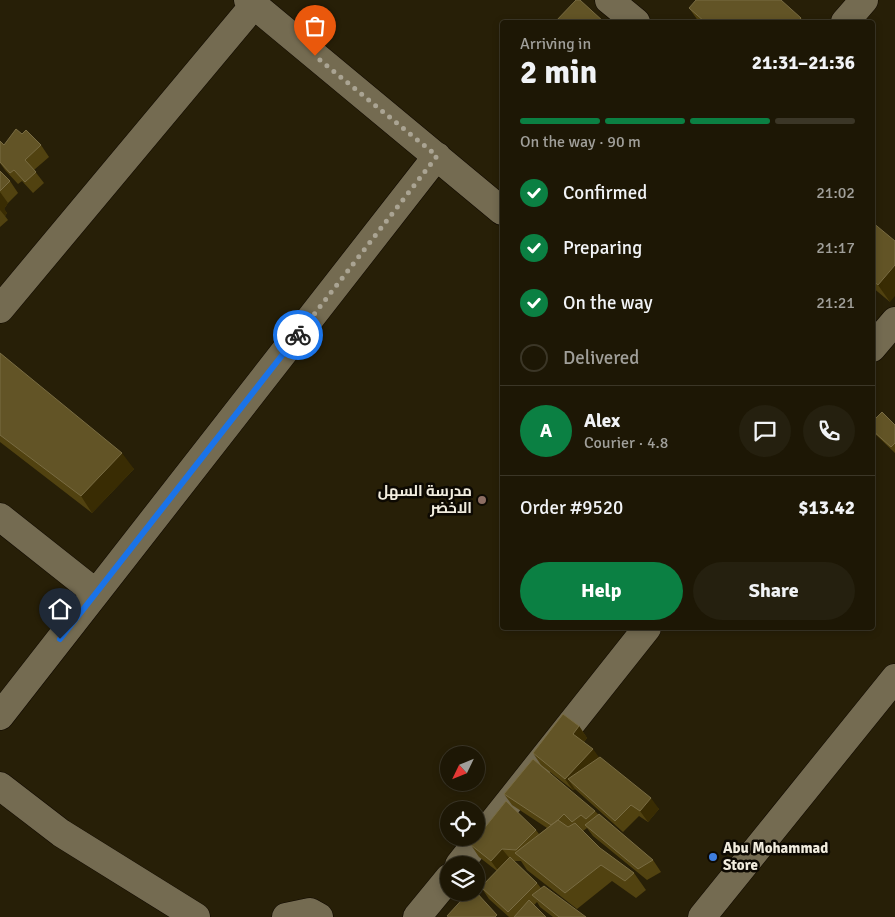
<!DOCTYPE html>
<html lang="en">
<head>
<meta charset="utf-8">
<style>
	:root { --surface:#1d1705; --page:#25200f; --text:#f1f3f6; --muted:#a09f9a; --line:#3b3627; --accent:#0b8043 }
	body { margin:0; font-family:Signika,Cairo,sans-serif; background:var(--page); color:var(--text); height:100vh; display:flex; flex-direction:column; font-size:19px; white-space:nowrap }
	* { box-sizing:border-box; margin:0 }
	p { font-size:16px; color:var(--muted) }
	.icon { flex:none; width:28px; height:28px; fill:none; stroke:currentColor; stroke-width:2; stroke-linecap:round; stroke-linejoin:round }
	.map { position:relative; flex:1; overflow:hidden }
	.sheet { position:absolute; left:500px; top:20px; width:375px; height:610px; display:flex; flex-direction:column; background:var(--surface); border-radius:5px; box-shadow:0 2px 8px #0003,0 0 0 1px var(--line) }
	.sheet>* { flex:none }
	.needle { width:32px; rotate:227deg }
	.tools { position:absolute; left:440px; top:746px; display:grid; gap:10px }
	.tools a { display:grid; place-items:center; width:45px; height:45px; border-radius:50%; background:var(--surface); box-shadow:0 2px 8px #0003,0 0 0 1px var(--line); font-size:25px }
	.pin { position:absolute; display:grid; place-items:center; width:42px; height:42px; color:#fff; margin:-51px -21px; border-radius:50% 50% 50% 0; rotate:-45deg; box-shadow:0 0 5px #0007 }
	.pin .icon { rotate:45deg }
	.courier { position:absolute; display:grid; place-items:center; width:50px; height:50px; margin:-25px; border:4px solid #1a73e8; border-radius:50%; background:#fff; color:#222; box-shadow:0 1px 6px #0007 }
	.overview em { font-style:normal; font-weight:800 }
	.overview div { display:flex; flex-direction:column-reverse }
	.overview { display:flex; align-items:center; justify-content:space-between; height:85px; padding:0 20px }
	h1 { font-size:32px; font-weight:800; line-height:38px }
	.bar { display:grid; grid-template-columns:repeat(4,1fr); gap:8px 5px; align-content:center; height:60px; padding:0 20px }
	.bar i { height:6px; border-radius:4px; background:var(--line) }
	.bar .on { background:var(--accent) }
	.bar p { grid-column:span 4 }
	.line { display:flex; align-items:center; gap:12px; padding:0 20px; border-top:1px solid var(--line) }
	.line div { flex:1 }
	.round { display:grid; place-items:center; flex:none; width:52px; height:52px; border-radius:26px; background:var(--page) }
	ol { padding:0 20px; list-style:none }
	li { display:flex; align-items:center; gap:15px; height:55px }
	li p { margin-inline-start:auto }
	li .icon { padding:5px; border-radius:50%; background:var(--accent); color:#fff; stroke-width:4 }
	li:last-child { color:var(--muted) }
	li i { width:28px; height:28px; border:2px solid var(--line); border-radius:50% }
	.primary-button { display:flex; gap:10px; margin-top:auto; padding:10px 20px }
	.primary-button a { flex:1; height:58px; border-radius:30px; background:var(--accent); color:#fff; font-size:20px; font-weight:800; line-height:58px; text-align:center }
	.primary-button a+a { background:var(--page); color:var(--text) }
	.map>svg:first-child { display:block }
	.lines { fill:none; stroke-linecap:round; stroke-linejoin:round }
	.minor-casing { stroke:#100900; stroke-width:29 }
	.minor { stroke:#746b51; stroke-width:28 }
	.wall { fill:#514210 }
	.shaded-wall { fill:#392c03 }
	.building { fill:#625426; stroke:#796c43 }
	.done { stroke:#aaa493; stroke-width:5; stroke-dasharray:0 9 }
	.route { stroke:#1a73e8; stroke-width:6 }
	.education-dot { fill:#8d6e63; stroke:#0d0902; stroke-width:2 }
	.shop-dot { fill:#3f7fe0; stroke:#0d0902; stroke-width:2 }
	.labels { text-anchor:middle; dominant-baseline:central; stroke-width:5; stroke-linejoin:round; paint-order:stroke }
	.poi-label { font-size:15px; font-weight:bold; fill:#f1ecde; stroke:#0d0902; text-anchor:end }
</style>
</head>
<body>
<div class="map">
<svg width="895" height="917" viewBox="0 0 895 917">
	<rect width="100%" height="100%" fill="#271f07"/>
	<g class="lines">
		<!-- minor casing -->
		<g class="minor-casing">
			<path id="minor" d="M248 0 502 211
				M609 0 636 22
				M845 22 864 0
				M0 309 254 5
				M872 348 895 321
				M0 517 96 593
				M0 716 437 156
				M0 786 61 833 196 917
				M459 865 647 628
				M286 917 310 912 319 917
				M417 917 449 878
				M702 917 895 678"/>
		</g>
		<!-- minor -->
		<use href="#minor" class="minor"/>
	</g>
	<!-- wall -->
	<path class="wall" d="M689 8 801 18 804 22H699Z
		M22 134 41 145 49 157 34 170 44 183 33 193 22 181 18 184 5 170 0 163V141L4 145Z
		M0 171 10 181 18 193 8 203 4 209 7 213 5 216 8 220 0 227Z
		M872 222 890 302 872 287Z
		M0 353 134 469 92 513 0 442Z
		M872 422 895 425V453L872 431Z
		M579 726 587 738 584 742 599 758 659 809 648 822 639 816 623 832 575 789 573 790 541 765 533 753Z
		M504 794 595 811 598 814 653 860 661 872 647 880 593 836 587 828 583 831 600 848 634 873 646 890 636 898 612 881 577 909 527 870 521 861H514L537 883 541 888 586 917H553L540 907 537 902 534 905 546 917H509L489 899 481 887 497 871 479 857 471 845 536 830 539 834 547 828 512 805Z"/>
	<!-- shaded-wall -->
	<path class="shaded-wall" d="M801 18 804 22H797Z
		M0 192 8 203 4 209 7 213 5 216 0 210Z
		M895 265V296L890 302 878 285Z
		M122 453 134 469 92 513 81 496Z
		M579 726 587 738 581 745 573 734Z
		M593 749 601 760 568 779 575 789 573 790 565 779Z
		M651 798 659 809 648 822 640 811Z
		M502 849 511 860 499 872 491 861Z"/>
	<!-- building -->
	<path class="building" d="M576 0H580L604 22H555Z
		M696 0H781L801 18 797 22H705L689 8Z
		M16 129 22 134 26 130 41 145 25 160 36 172 25 182 14 170 10 173 0 162V141L4 145Z
		M0 171 10 181 0 191Z
		M872 222 895 241V265L878 285 872 280Z
		M0 353 122 453 81 496 0 435Z
		M882 412 895 425V443L891 447 872 430V422Z
		M563 714 579 726 573 734 593 749 565 779 533 753Z
		M600 757 651 798 640 811 631 805 615 821 568 779Z
		M533 759 595 811 586 819 581 815 572 822 564 814 558 820 551 825 504 794Z
		M506 801 536 830 516 850 502 849 491 861 471 845Z
		M599 814 653 860 638 869 585 825Z
		M558 820 568 827 575 823 600 848 634 873 625 881 601 865 565 893 515 853Z
		M510 857 537 883 508 912 481 887Z
		M544 886 586 917H559L532 895Z
		M469 892H476L497 915 495 917H449L447 916Z
		M529 900 546 917H514Z"/>
	<g class="lines">
		<!-- done -->
		<path class="done" d="M298 335 437 156 315 56"/>
		<!-- route -->
		<path class="route" d="M60 639 298 335"/>
	</g>
	<!-- markers -->
	<circle class="education-dot" cx="482" cy="500" r="5"/>
	<circle class="shop-dot" cx="713" cy="857" r="5"/>
	<g class="labels">
		<!-- poi labels -->
		<g class="poi-label">
			<text x="472" y="491">مدرسة السهل<tspan x="472" dy="17">الاخضر</tspan></text>
			<text x="723" y="848" text-anchor="start">Abu Mohammad<tspan x="723" dy="17">Store</tspan></text>
		</g>
	</g>
</svg>
<div class="tools">
<a><svg class="needle" viewBox="-14 -14 28 28"><path d="M0-13l5 13h-10z" fill="#e53935"/><path d="M0 13l5-13h-10z" fill="#a09f9a"/></svg></a>
<a><svg class="icon" aria-label="locate" viewBox="0 0 24 24"><circle cx="12" cy="12" r="6"/><path d="M12 2v4M12 18v4M2 12h4M18 12h4"/></svg></a>
<a><svg class="icon" aria-label="layers" viewBox="0 0 24 24"><path d="M12 4l9 5-9 5-9-5zM3 14l9 5 9-5"/></svg></a>
</div>
<div class="pin" style="left:315px;top:56px;background:#ea580c"><svg class="icon" aria-label="bag" viewBox="0 0 24 24"><path d="M5 8h14l-1 12H6zM9 8a3 3 0 0 1 6 0"/></svg></div>
<div class="pin" style="left:60px;top:639px;background:#1f2937"><svg class="icon" aria-label="home" viewBox="0 0 24 24"><path d="M3 11l9-7 9 7M6 9v11h12V9"/></svg></div>
<div class="courier" style="left:298px;top:335px"><svg class="icon" aria-label="bike" viewBox="0 0 24 24"><circle cx="6" cy="16" r="4"/><circle cx="18" cy="16" r="4"/><path d="M6 16l4-8h5l3 8M10 8l3 8H6M13 5h3"/></svg></div>
<section class="sheet">
<div class="overview"><div><h1>2 min</h1><p>Arriving in</p></div><em>21:31–21:36</em></div>
<div class="bar"><i class="on"></i><i class="on"></i><i class="on"></i><i></i><p>On the way · 90 m</p></div>
<ol>
<li><svg class="icon" aria-label="check" viewBox="0 0 24 24"><path d="M5 12l5 5 9-10"/></svg>Confirmed<p>21:02</p></li>
<li><svg class="icon" aria-label="check" viewBox="0 0 24 24"><path d="M5 12l5 5 9-10"/></svg>Preparing<p>21:17</p></li>
<li><svg class="icon" aria-label="check" viewBox="0 0 24 24"><path d="M5 12l5 5 9-10"/></svg>On the way<p>21:21</p></li>
<li><i></i>Delivered</li>
</ol>
<div class="line" style="height:90px"><b class="round" style="background:var(--accent);color:#fff">A</b><div><b>Alex</b><p>Courier · 4.8</p></div><a class="round"><svg class="icon" aria-label="chat" viewBox="0 0 24 24"><path d="M4 5h16v11H9l-5 4z"/></svg></a><a class="round"><svg class="icon" aria-label="phone" viewBox="0 0 24 24"><path d="M5 4h4l2 5-3 2q2 4 5 5l2-3 5 2v4C11 20 4 13 5 4z"/></svg></a></div>
<div class="line" style="height:65px"><div>Order #9520</div><b>$13.42</b></div>
<div class="primary-button"><a>Help</a><a>Share</a></div>
</section>
</div>
</body>
</html>
